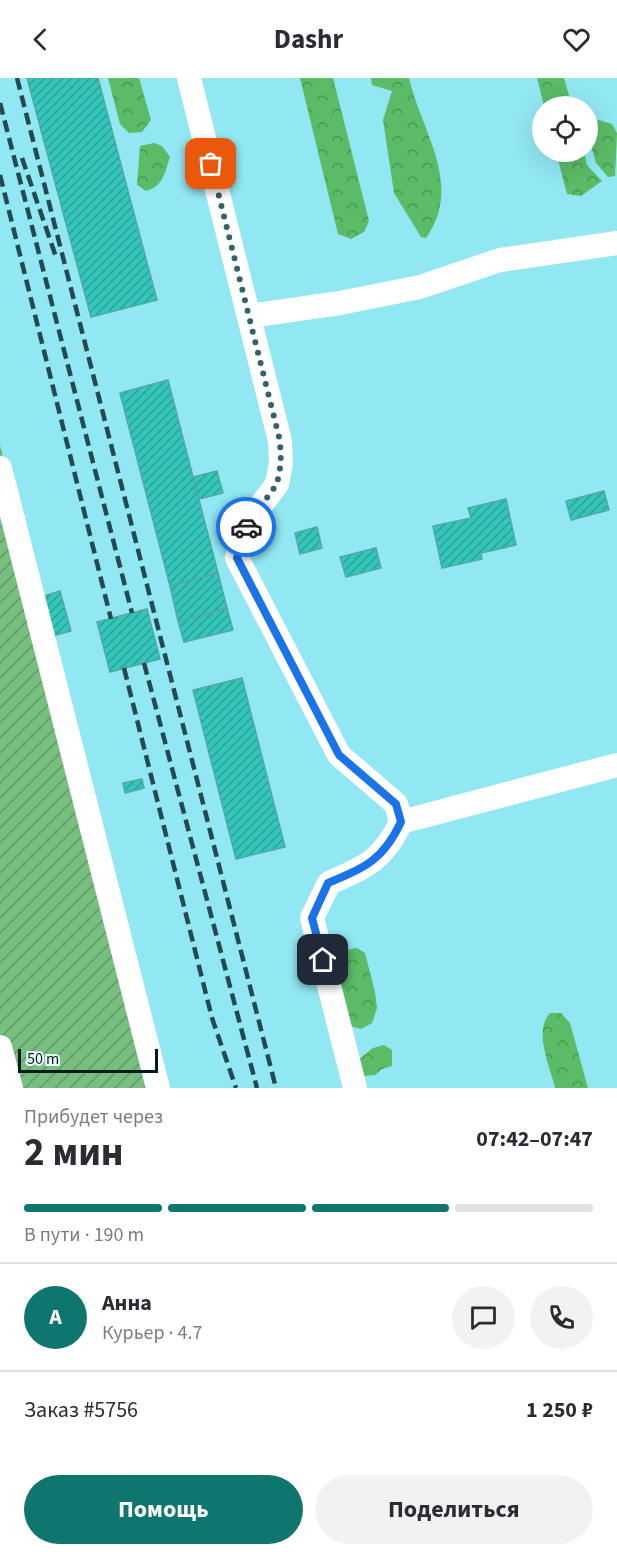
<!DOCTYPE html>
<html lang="ru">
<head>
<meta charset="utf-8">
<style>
	:root { --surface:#fff; --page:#f2f2f3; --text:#2b2b33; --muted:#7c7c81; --line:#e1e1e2; --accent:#0f766e }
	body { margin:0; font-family:"Source Sans 3",sans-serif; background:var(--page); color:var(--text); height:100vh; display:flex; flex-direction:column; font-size:22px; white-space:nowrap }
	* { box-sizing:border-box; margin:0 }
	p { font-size:20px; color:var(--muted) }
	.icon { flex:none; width:33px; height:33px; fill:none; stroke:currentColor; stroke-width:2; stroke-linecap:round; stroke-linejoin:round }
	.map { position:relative; height:1010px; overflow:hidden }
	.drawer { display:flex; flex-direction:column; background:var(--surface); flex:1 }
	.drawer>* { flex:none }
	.buttons { position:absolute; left:532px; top:18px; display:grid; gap:12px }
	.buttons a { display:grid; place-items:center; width:66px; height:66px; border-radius:50%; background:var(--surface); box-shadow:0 6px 24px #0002; font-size:30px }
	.scale { position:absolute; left:18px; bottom:15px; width:140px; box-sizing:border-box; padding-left:6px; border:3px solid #001a1d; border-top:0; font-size:16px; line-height:21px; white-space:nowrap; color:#001a1d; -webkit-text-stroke:4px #ebfbfd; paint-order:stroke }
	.pin { position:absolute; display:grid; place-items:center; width:51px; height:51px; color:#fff; margin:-26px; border-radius:12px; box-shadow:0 3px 9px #0006 }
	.courier { position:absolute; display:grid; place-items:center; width:60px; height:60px; margin:-30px; border:4px solid #1a73e8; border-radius:50%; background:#fff; color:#222; box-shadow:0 2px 8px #0007 }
	.overview em { font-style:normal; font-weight:700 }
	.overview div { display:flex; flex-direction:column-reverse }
	.overview { display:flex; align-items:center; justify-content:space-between; height:102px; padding:0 24px }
	h1 { font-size:39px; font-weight:700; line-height:45px }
	.bar { display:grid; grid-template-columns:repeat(4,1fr); gap:9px 6px; align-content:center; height:72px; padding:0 24px }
	.bar i { height:8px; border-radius:4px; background:var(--line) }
	.bar .selected { background:var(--accent) }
	.bar p { grid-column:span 4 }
	.line { display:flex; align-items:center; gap:15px; padding:0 24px; border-top:2px solid var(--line) }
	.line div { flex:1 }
	.round { display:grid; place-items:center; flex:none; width:63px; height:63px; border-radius:32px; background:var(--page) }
	.cta { display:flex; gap:12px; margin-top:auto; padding:12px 24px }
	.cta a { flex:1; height:69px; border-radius:36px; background:var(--accent); color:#fff; font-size:24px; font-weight:700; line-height:69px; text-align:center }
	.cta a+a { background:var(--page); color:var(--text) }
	header { display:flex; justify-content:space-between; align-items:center; height:78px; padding:0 24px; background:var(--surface); font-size:27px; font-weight:700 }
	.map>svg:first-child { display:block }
	.forest { fill:url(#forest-crowns) }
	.garden { fill:url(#garden-furrows) }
	.building { fill:url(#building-hatch); stroke:#53a9a0; stroke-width:1.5 }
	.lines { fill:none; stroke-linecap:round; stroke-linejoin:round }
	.minor { stroke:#fff; stroke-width:24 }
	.rail { stroke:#224a4f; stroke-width:4.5; stroke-dasharray:12 6; stroke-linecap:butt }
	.done { stroke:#336268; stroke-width:6; stroke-dasharray:0 10.8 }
	.route { stroke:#1a73e8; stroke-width:8 }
</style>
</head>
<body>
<header><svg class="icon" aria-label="back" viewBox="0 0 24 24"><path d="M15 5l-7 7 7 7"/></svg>Dashr<svg class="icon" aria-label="heart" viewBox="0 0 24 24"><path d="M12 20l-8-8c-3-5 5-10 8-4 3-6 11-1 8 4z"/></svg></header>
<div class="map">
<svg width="617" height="1010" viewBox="0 0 617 1010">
	<defs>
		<pattern id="forest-crowns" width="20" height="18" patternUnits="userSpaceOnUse" patternTransform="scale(1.5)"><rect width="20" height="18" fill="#5bbb66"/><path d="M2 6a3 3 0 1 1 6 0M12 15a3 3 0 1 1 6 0" fill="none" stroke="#499753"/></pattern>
		<pattern id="garden-furrows" width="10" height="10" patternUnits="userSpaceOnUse" patternTransform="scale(1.5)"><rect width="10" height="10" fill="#78be7e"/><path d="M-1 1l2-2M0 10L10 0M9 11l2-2" fill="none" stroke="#609a67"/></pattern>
		<pattern id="building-hatch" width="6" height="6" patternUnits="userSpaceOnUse" patternTransform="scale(1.5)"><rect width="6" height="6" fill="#34c6ba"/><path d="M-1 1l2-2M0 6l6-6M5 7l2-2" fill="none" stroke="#2aa097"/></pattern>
	</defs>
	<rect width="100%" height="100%" fill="#91e7f2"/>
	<!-- forest -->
	<path class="forest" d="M108 0H139L151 42 142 54 129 55 120 46Z
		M300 0H333L369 143 364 154 351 161 338 156Z
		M371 0H409C421 53 464 106 426 160L421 159 394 115 383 42 392 13 372 7Z
		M537 0H564L572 28H544Z
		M599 42 612 46 617 55 615 98 608 99 596 85 588 57 594 45Z
		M154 65 162 68 170 79C165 94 163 109 146 113L137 107 140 68Z
		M556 74H584L587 87 602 103 581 118 567 116Z
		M357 870 365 875 375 914 377 930 372 945 361 951 350 948 334 886C340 875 344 871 357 870Z
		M550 935H561L570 945 588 1010H555C550 988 533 954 550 935Z
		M384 967 392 972V988L382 991 375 997 362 998 358 982 373 970Z"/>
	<!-- garden -->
	<path class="garden" d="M0 367 165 1010H0Z"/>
	<!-- building -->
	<path class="building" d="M27 0H98L157 222 91 239Z
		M168 302 218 495 170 508 120 315Z
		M217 393 223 415 199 421 193 399Z
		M604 413 609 432 571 442 566 423Z
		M506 421 516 467 481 475 482 481 442 490 433 448 471 440 468 430Z
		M317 449 322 470 300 476 295 455Z
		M376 470 381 490 346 499 340 479Z
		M218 495 227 530 178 543 170 508Z
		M60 513 71 553 49 559 38 520Z
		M227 530 233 552 184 564 178 543Z
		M147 531 160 581 110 594 97 544Z
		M242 600 285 769 236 781 193 612Z
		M142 701 144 710 125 715 123 705Z"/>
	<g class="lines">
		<!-- minor -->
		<path class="minor" d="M189 0 280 363 281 385 277 406 246 447 237 480 339 677 396 726 401 744C383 782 366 789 329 805L312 840 355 1010
			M249 238 340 225 420 209 500 182 617 165
			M0 390 158 1010
			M401 744 617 687
			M0 969 11 1010"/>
		<!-- rail -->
		<path class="rail" d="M17 0 276 1010
			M0 25 132 535
			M22 80 56 179
			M0 97 111 541
			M144 585 257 1010
			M124 590 212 940 236 1010"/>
	</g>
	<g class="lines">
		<!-- done -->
		<path class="done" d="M211 86 280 363 281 385 277 406 246 449"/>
		<!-- route -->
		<path class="route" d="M246 449 237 480 339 677 396 726 401 744C383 782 366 789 328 805L312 840 323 882"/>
	</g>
</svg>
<div class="buttons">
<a><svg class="icon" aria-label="locate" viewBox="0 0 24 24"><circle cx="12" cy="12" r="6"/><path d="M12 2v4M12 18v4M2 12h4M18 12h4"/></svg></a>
</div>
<div class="scale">50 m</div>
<div class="pin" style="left:211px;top:86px;background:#ea580c"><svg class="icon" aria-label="bag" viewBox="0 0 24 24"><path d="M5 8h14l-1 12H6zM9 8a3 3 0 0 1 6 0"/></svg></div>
<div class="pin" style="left:323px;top:882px;background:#1f2937"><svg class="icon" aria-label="home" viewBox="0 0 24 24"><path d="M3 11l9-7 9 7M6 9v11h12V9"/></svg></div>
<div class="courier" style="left:246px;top:449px"><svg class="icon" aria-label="car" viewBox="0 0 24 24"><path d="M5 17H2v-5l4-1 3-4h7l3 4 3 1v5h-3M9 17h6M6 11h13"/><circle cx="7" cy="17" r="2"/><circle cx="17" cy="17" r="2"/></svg></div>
</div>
<section class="drawer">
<div class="overview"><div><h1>2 мин</h1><p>Прибудет через</p></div><em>07:42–07:47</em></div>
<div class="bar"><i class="selected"></i><i class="selected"></i><i class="selected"></i><i></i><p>В пути · 190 m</p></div>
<div class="line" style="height:108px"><b class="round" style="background:var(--accent);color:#fff">А</b><div><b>Анна</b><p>Курьер · 4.7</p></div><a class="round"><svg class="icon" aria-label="chat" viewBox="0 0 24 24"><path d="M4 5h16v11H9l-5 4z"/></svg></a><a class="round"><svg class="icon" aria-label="phone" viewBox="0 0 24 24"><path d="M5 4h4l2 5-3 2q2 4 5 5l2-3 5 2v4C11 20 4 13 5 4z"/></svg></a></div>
<div class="line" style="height:78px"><div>Заказ #5756</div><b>1 250 ₽</b></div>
<div class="cta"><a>Помощь</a><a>Поделиться</a></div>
</section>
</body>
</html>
